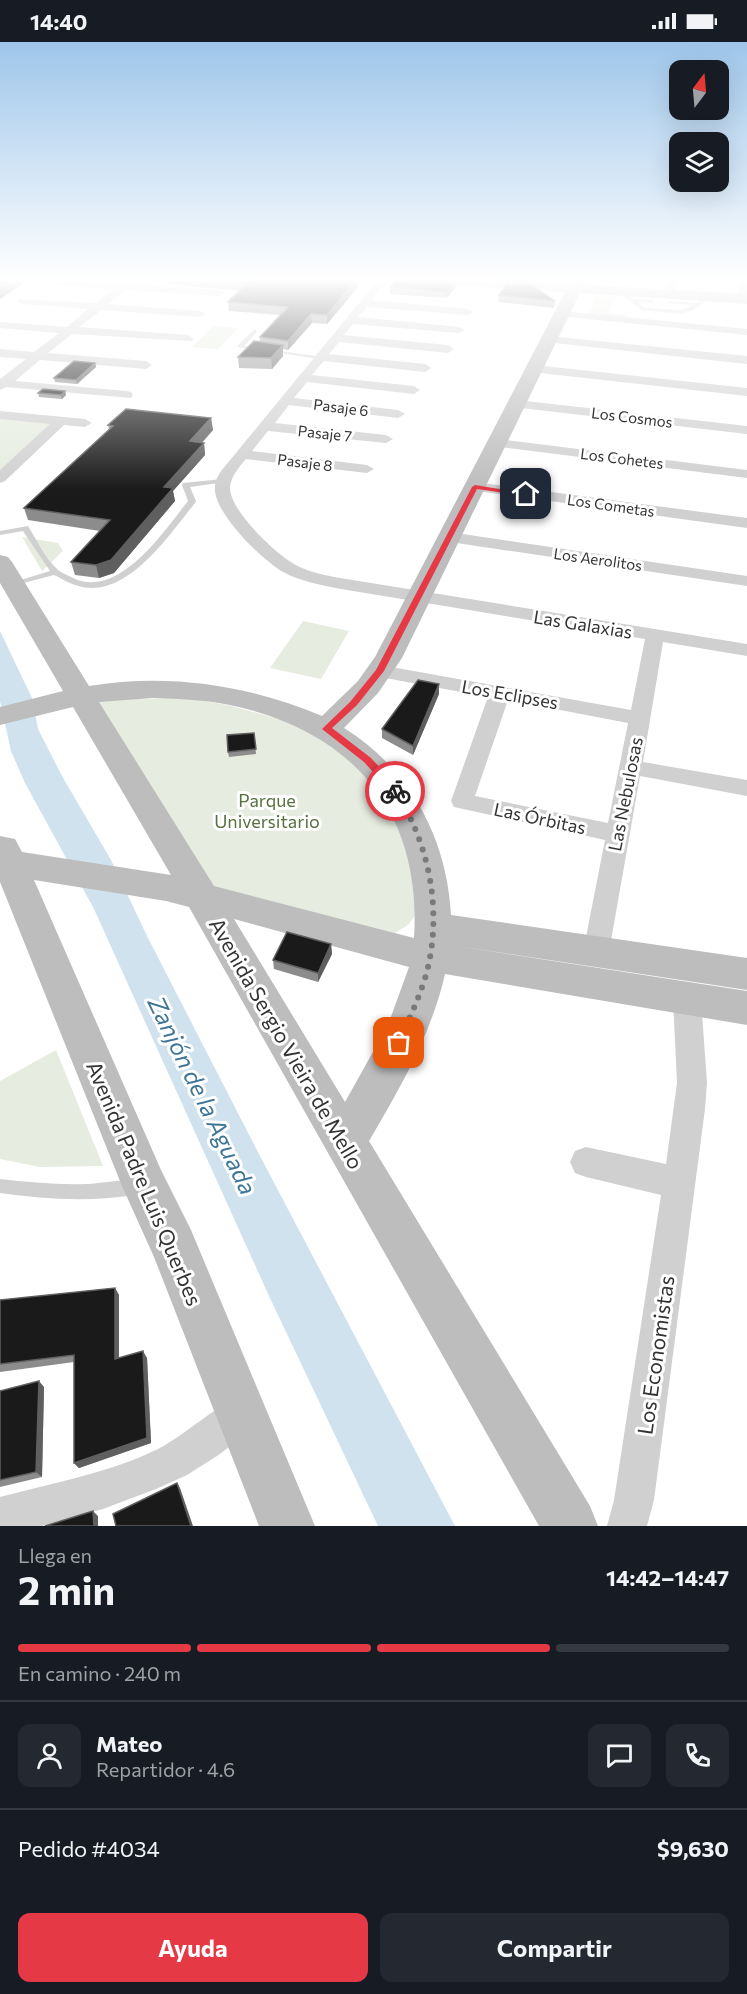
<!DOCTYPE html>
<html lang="es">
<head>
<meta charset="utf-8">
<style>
	:root { --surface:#171b24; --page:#242831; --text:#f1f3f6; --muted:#9ea1a6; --line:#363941; --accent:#e63946 }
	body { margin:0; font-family:Commissioner,sans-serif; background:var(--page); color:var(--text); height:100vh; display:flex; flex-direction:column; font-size:22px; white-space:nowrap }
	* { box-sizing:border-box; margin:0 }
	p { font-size:20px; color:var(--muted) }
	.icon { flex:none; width:33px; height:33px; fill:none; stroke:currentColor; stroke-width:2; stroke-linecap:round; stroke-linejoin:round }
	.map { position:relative; height:1484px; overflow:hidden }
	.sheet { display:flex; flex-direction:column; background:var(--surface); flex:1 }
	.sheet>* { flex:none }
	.needle { width:39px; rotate:16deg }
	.fabs { position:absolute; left:669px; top:18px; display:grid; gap:12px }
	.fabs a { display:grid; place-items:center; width:60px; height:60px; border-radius:12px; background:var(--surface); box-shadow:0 6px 24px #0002; font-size:30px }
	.pin { position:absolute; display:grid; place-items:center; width:51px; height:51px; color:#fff; margin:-26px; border-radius:12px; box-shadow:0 3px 9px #0006 }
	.courier { position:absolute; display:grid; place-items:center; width:60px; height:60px; margin:-30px; border:4px solid #e63946; border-radius:50%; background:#fff; color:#222; box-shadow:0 2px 8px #0007 }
	.headline em { font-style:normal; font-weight:700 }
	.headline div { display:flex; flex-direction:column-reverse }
	.headline { display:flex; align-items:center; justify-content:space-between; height:102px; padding:0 18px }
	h1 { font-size:39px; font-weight:700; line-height:45px }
	.bar { display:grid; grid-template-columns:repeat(4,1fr); gap:9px 6px; align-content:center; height:72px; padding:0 18px }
	.bar i { height:8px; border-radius:4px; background:var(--line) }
	.bar .active { background:var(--accent) }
	.bar p { grid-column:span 4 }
	.line { display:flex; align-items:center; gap:15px; padding:0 18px; border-top:2px solid var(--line) }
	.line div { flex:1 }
	.round { display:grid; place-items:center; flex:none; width:63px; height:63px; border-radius:12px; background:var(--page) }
	.cta { display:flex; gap:12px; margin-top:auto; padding:12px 18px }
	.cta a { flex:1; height:69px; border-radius:12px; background:var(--accent); color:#fff; font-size:24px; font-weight:700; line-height:69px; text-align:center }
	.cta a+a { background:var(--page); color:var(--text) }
	.status { display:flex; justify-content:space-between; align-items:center; height:42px; padding:0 30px; background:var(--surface); direction:ltr }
	.status svg { height:16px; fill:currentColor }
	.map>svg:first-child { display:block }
	.green { fill:#e6ecdf }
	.water { fill:#cfe2ee }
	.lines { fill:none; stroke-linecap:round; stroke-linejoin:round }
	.lane { fill:#d0d0d0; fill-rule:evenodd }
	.street { fill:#d0d0d0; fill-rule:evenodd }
	.secondary { fill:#bdbdbd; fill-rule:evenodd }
	.wall { fill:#8c8c8c }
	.shaded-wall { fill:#5f5f5f }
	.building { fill:#1a1a1a; stroke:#5f5f5f; stroke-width:1.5 }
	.route { fill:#e63946 }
	.done { stroke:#7a7a7a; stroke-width:6; stroke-dasharray:0 10.8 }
	.labels { text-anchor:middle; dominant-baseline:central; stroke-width:6; stroke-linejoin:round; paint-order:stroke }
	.far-street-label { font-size:15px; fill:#333; stroke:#fff }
	.street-label { font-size:18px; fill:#333; stroke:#fff }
	.park-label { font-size:18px; fill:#56703f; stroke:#fff }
	.near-street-label { font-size:21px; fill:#333; stroke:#fff }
	.near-water-label { font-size:24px; font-style:italic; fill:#3f7597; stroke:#fff }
</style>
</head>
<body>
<div class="status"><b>14:40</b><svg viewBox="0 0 49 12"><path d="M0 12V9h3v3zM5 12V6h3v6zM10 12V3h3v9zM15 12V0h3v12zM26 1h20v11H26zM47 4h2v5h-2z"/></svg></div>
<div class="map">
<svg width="747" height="1484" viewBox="0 0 747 1484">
	<rect width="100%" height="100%" fill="#fff"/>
	<!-- green -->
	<path class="green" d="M596 254 621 255 613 258 608 271 627 273 626 276 589 272Z
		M213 284 238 286 218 307 192 305Z
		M0 376 54 381 0 429Z
		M22 495 58 501 63 509 42 529Z
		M303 579 349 589 321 637 270 626Z
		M189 656 232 664 286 679 328 699 379 746 410 812 418 870 408 883 395 891 211 845 91 658Z
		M56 1008 103 1124 40 1125 0 1117V1039Z"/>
	<!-- water -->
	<path class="water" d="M0 589 32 656 38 687 62 734 111 818 147 894 261 1116 455 1484H378L269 1254 94 867 25 741 11 709 0 659Z"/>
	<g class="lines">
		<!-- lane -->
		<path class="lane" d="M620 248 633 257 654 258 652 261 637 260 645 266 682 268 693 263 667 261 670 259 697 261 711 253 715 254 691 269 682 272 642 268 618 250Z
			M255 287 257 290 244 304 323 315 320 317 238 305V303Z
			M223 437 227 439 225 440 190 445 196 459 195 461C169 493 125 561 75 543 68 541 61 536 54 533L12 544 8 542 50 529 23 489 0 493V489L28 484C37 498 44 515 57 527 61 531 68 533 73 536 119 558 164 489 188 459L182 443 183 441Z
			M0 1137C28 1140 57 1143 85 1142 99 1142 131 1135 141 1140L144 1145 141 1150C131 1154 120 1155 109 1156 72 1159 36 1156 0 1151Z"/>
		<!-- street -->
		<path class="street" d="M50 239 121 241 124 239H135L133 242 219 248 224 251 219 254 125 248 108 262 200 269 206 272 200 275 101 268 79 285 188 293 194 297 192 299 72 292 48 311 146 319 152 323 146 327 40 318 15 339 126 349 131 350 133 353 131 356 6 345 0 348V337L26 317 0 315V307L34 310 59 291 0 286V280L67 285 88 267 22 262 17 259 18 257 96 261 113 247 54 243 50 242Z
			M377 239H387L372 258 468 267 474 270 468 273 367 265 358 275 459 285 465 288 459 291 353 282 344 293 448 303 454 307 448 311 339 300 329 312 425 322 431 326 425 330 324 319 312 333 414 344 420 348 414 352 307 340 294 356 398 368 405 372 398 376 289 363 275 381 386 393 393 397 386 401 268 389 252 409 367 423 374 427 367 431 246 417C239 425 231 434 230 445 229 468 275 511 294 522 306 529 320 532 334 535L747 602V614L663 600 643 720 747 738V754L640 734 609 910 605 918 596 921 587 918 583 910 605 798 454 765 451 759 488 655 380 635 373 633 370 629 373 625 380 623 631 668 645 597 341 547C321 543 300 539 283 530 262 518 216 473 215 448 214 438 220 430 226 423ZM508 658 628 681 608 781 475 754Z
			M668 239H678L674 251 669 254 664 251Z
			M740 239H747V254L742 257 737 254Z
			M562 269 747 287V293L558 274V270Z
			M549 294 747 314V322L545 300 543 298Z
			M535 323 747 346V354L531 330 529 327 531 324Z
			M517 358 747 384V392L512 365 510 362 512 359Z
			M0 369 85 377 92 381 85 385 64 383 5 439 0 441V428L50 382 0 377Z
			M497 397 747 428V436L492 404 490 401Z
			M475 440 747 476V486L470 448 467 445Z
			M449 490 747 534V544L443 499 441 495 443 491Z
			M687 945 697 949 701 957 707 1041 705 1067 654 1458 647 1484H607L614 1458 661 1153 586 1135 575 1131 570 1120 575 1109 586 1105 666 1122 677 1041 673 957 677 949Z
			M243 1353 256 1359 262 1372 256 1385 217 1414 187 1433 156 1447 103 1467 42 1484H0V1455C52 1441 109 1431 158 1407 188 1391 212 1366 243 1353Z"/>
		<!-- secondary -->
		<path class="secondary" d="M445 239H522L571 242 575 239H591L588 243 747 252V262L580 251 402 616 378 651 344 686C410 727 447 796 451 873L747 916V948L450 903 747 949V983L445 932C432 991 399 1048 369 1099L590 1464 598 1484H539L189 865 166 859 34 838 161 1128 191 1188 315 1484H259L154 1215 122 1144 0 840V794L15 797 22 810 171 833 73 665 0 683V665L63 649 0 541V513L8 515 12 520 89 644C169 631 248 643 322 674L358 639 375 615 565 250 452 243ZM153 656C181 657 211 658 239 665 356 693 422 773 414 896L214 844 99 660ZM234 877 409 925 388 983 345 1060Z"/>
	</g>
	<!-- wall -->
	<path class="wall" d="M167 239H358V245L327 282 312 281 288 308 283 307V314L272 327 239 326 238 315 260 300V295L280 273 229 269 228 260 240 249 167 242Z
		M456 239V245L446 256 390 252V245Z
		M499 253 555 259 554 266 498 260Z
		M95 321 96 325 77 342 55 340 54 336Z
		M65 349 66 353 62 357 39 355 38 351Z
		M211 376 213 388 202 401H204L205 413 173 449 175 459 114 531 99 536 75 533 71 520 100 489 28 478 24 466 109 387 108 383Z
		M439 652 413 713 382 696V687Z
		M254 691 256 712 229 715 228 710Z
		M331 902 332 912 318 940 274 927 273 918Z
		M115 1246 119 1253V1316H147L151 1401 79 1426 74 1421V1320L0 1330V1258Z
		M44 1345 42 1435 0 1445V1349Z"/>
	<!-- shaded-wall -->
	<path class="shaded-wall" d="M11 239H27L0 257V246Z
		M355 239H358V245L327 282V273Z
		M456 239V245L446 256 447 250Z
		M311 272 312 281 288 308V299Z
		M283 303V314L272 327 271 316Z
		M95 321 96 325 77 342 76 338Z
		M65 349 66 353 62 357 61 353Z
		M211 376 213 388 192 411 190 399Z
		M204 401 205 413 173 449 175 459 114 531 99 536 96 523 164 445Z
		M439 642V652L413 713V704Z
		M331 902 332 912 318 940V931Z
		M115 1246 119 1253V1324L115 1317Z
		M143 1309 147 1316 151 1401 79 1426 74 1421Z
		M39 1339 44 1345 42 1435 36 1430Z
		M177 1441 180 1446 193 1484H191Z
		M93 1469 98 1474V1484H94Z"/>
	<!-- building -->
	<path class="building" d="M0 239H11L0 246Z
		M224 239H355L327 273 311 272 288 299 260 295 288 265 228 260 247 241Z
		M396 239H456L447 250 390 245Z
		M506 242 532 243 555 259 499 253Z
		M254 299 283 303 271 316 238 315Z
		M74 319 95 321 76 338 54 336Z
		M43 347 65 349 61 353 38 351Z
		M126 367 211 376 190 399 204 401 164 445 173 446 111 518 96 523 71 520 110 478 24 466 113 384 108 383Z
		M418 638 439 642 413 704 382 687Z
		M254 691 256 707 228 710 227 693Z
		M287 890 331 902 318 931 273 918Z
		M115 1246V1317L143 1309 147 1396 74 1421V1313L0 1322V1258Z
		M39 1339 36 1430 0 1438V1349Z
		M177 1441 191 1484H116L113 1472Z
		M93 1469 94 1484H45Z"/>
	<!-- sky -->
	<linearGradient id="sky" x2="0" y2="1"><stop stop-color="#9ec6ea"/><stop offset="0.53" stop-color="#fff"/><stop offset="1" stop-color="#fff" stop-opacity="0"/></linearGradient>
	<rect width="747" height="447" fill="url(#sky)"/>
	<!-- route -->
	<path class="route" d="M475 443 530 452 526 454 477 447 384 629 357 663 332 686 371 716 399 746 400 749 395 752 392 751 364 720 322 687 350 660 376 628 472 445Z"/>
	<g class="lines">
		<!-- done -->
		<path class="done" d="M395 749C430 802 443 871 426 933 419 957 408 979 399 1001"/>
	</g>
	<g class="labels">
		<!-- far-street labels -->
		<g class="far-street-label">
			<text transform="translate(341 365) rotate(7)">Pasaje 6</text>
			<text transform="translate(632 375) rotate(7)">Los Cosmos</text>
			<text transform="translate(325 391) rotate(6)">Pasaje 7</text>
			<text transform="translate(622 416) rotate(7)">Los Cohetes</text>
			<text transform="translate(305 420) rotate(7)">Pasaje 8</text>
			<text transform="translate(611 463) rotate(8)">Los Cometas</text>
			<text transform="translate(598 517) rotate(8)">Los Aerolitos</text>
		</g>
		<!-- street labels -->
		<g class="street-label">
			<text transform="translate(583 582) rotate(9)">Las Galaxias</text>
			<text transform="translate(510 652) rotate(10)">Los Eclipses</text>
			<text transform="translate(625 752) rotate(-79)">Las Nebulosas</text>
			<text transform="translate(540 776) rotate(12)">Las Órbitas</text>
		</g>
		<!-- park labels -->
		<g class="park-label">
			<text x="267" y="758">Parque<tspan x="267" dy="21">Universitario</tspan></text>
		</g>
		<!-- near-street labels -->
		<g class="near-street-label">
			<text transform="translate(287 1001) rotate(60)">Avenida Sergio Vieira de Mello</text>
			<text transform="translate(145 1141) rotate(67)">Avenida Padre Luis Querbes</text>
			<text transform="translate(655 1313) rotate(-82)">Los Economistas</text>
		</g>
		<!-- near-water labels -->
		<g class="near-water-label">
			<text transform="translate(203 1053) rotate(64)">Zanjón de la Aguada</text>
		</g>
	</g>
</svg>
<div class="fabs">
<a><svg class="needle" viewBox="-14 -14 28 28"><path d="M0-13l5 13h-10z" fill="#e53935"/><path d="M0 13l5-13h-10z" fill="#9ea1a6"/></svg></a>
<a><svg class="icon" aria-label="layers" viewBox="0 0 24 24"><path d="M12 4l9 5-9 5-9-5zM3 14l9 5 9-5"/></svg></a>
</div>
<div class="pin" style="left:399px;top:1001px;background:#ea580c"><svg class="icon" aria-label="bag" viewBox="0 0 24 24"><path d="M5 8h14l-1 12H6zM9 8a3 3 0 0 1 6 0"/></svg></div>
<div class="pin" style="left:526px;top:452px;background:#1f2937"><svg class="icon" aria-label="home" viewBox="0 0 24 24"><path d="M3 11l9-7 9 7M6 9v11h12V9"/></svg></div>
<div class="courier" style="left:395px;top:749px"><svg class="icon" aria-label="bike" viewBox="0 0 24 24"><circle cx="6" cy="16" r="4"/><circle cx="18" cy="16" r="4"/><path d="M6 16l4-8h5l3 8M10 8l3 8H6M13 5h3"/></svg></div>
</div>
<section class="sheet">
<div class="headline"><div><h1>2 min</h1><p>Llega en</p></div><em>14:42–14:47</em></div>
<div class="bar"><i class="active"></i><i class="active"></i><i class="active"></i><i></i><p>En camino · 240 m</p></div>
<div class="line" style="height:108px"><a class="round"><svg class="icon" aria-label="person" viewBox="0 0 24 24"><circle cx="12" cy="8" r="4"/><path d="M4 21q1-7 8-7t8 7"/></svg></a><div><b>Mateo</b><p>Repartidor · 4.6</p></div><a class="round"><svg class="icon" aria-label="chat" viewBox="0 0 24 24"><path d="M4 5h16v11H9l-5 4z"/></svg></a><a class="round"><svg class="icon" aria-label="phone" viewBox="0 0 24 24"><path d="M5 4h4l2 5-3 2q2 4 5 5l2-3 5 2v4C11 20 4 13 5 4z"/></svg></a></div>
<div class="line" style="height:78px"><div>Pedido #4034</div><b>$9,630</b></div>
<div class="cta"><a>Ayuda</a><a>Compartir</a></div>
</section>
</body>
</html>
